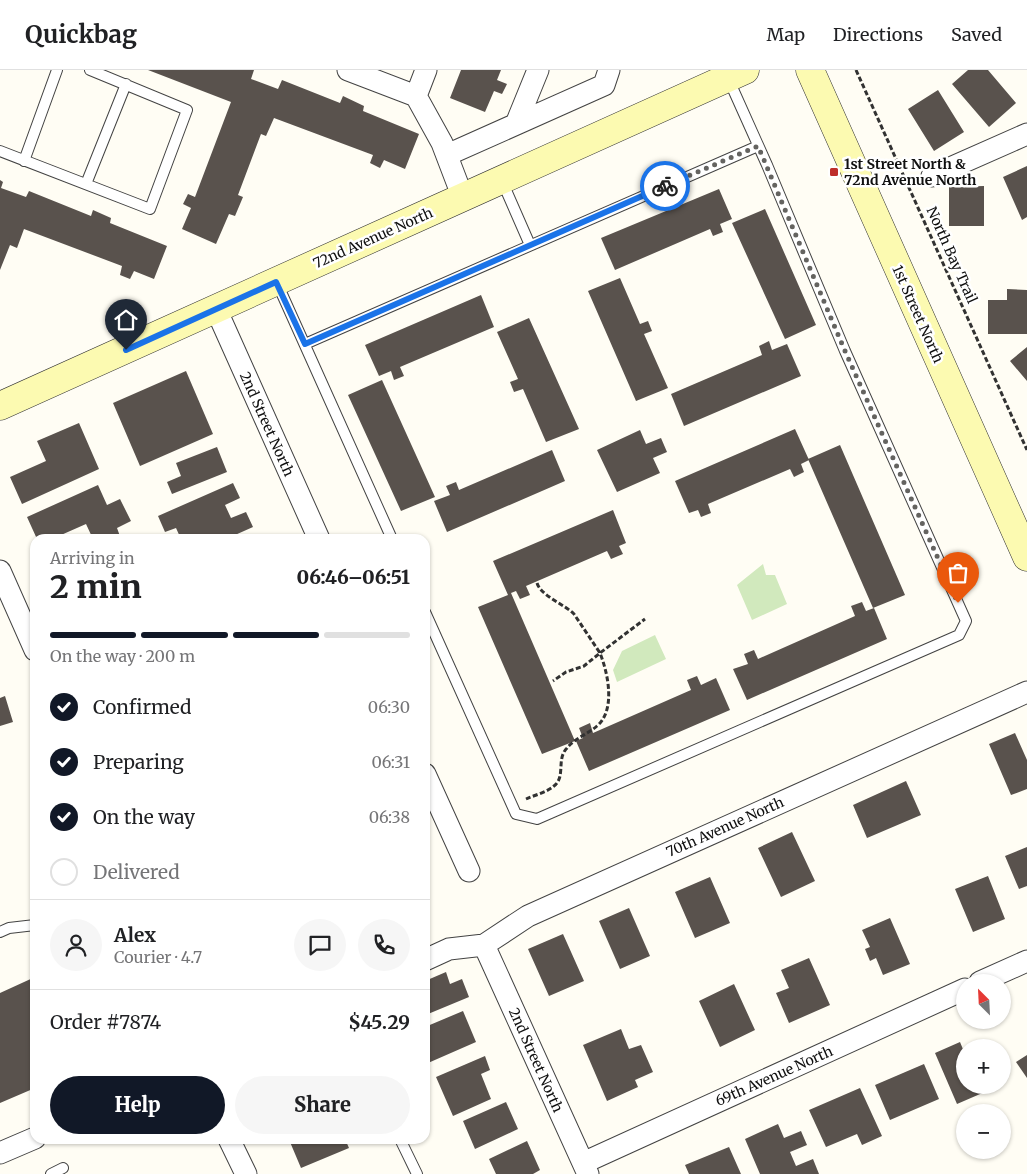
<!DOCTYPE html>
<html lang="en">
<head>
<meta charset="utf-8">
<style>
	:root { --surface:#fff; --page:#f6f6f6; --text:#202124; --muted:#757577; --line:#e0e0e0; --accent:#111827 }
	body { margin:0; font-family:Merriweather,serif; background:var(--page); color:var(--text); height:100vh; display:flex; flex-direction:column; font-size:19px; white-space:nowrap }
	* { box-sizing:border-box; margin:0 }
	p { font-size:16px; color:var(--muted) }
	.icon { flex:none; width:28px; height:28px; fill:none; stroke:currentColor; stroke-width:2; stroke-linecap:round; stroke-linejoin:round }
	.map { position:relative; flex:1; overflow:hidden }
	.panel { position:absolute; left:30px; top:464px; width:400px; height:610px; display:flex; flex-direction:column; background:var(--surface); border-radius:15px; box-shadow:0 1px 4px #0004 }
	.panel>* { flex:none }
	.needle { width:32px; rotate:336deg }
	.fabs { position:absolute; left:956px; top:904px; display:grid; gap:10px }
	.fabs a { display:grid; place-items:center; width:55px; height:55px; border-radius:50%; background:var(--surface); box-shadow:0 1px 4px #0004; font-size:25px }
	.pin { position:absolute; display:grid; place-items:center; width:42px; height:42px; color:#fff; margin:-51px -21px; border-radius:50% 50% 50% 0; rotate:-45deg; box-shadow:0 0 5px #0007 }
	.pin .icon { rotate:45deg }
	.courier { position:absolute; display:grid; place-items:center; width:50px; height:50px; margin:-25px; border:4px solid #1a73e8; border-radius:50%; background:#fff; color:#222; box-shadow:0 1px 6px #0007 }
	.headline em { font-style:normal; font-weight:800 }
	.headline div { display:flex; flex-direction:column-reverse }
	.headline { display:flex; align-items:center; justify-content:space-between; height:85px; padding:0 20px }
	h1 { font-size:32px; font-weight:800; line-height:38px }
	.bar { display:grid; grid-template-columns:repeat(4,1fr); gap:8px 5px; align-content:center; height:60px; padding:0 20px }
	.bar i { height:6px; border-radius:4px; background:var(--line) }
	.bar .current { background:var(--accent) }
	.bar p { grid-column:span 4 }
	.line { display:flex; align-items:center; gap:12px; padding:0 20px; border-top:1px solid var(--line) }
	.line div { flex:1 }
	.round { display:grid; place-items:center; flex:none; width:52px; height:52px; border-radius:26px; background:var(--page) }
	ol { padding:0 20px; list-style:none }
	li { display:flex; align-items:center; gap:15px; height:55px }
	li p { margin-inline-start:auto }
	li .icon { padding:5px; border-radius:50%; background:var(--accent); color:#fff; stroke-width:4 }
	li:last-child { color:var(--muted) }
	li i { width:28px; height:28px; border:2px solid var(--line); border-radius:50% }
	.button { display:flex; gap:10px; margin-top:auto; padding:10px 20px }
	.button a { flex:1; height:58px; border-radius:30px; background:var(--accent); color:#fff; font-size:20px; font-weight:800; line-height:58px; text-align:center }
	.button a+a { background:var(--page); color:var(--text) }
	header { display:flex; align-items:center; gap:30px; box-sizing:border-box; height:70px; padding:0 25px; background:var(--surface); border-bottom:1px solid var(--line) }
	header strong { font-size:24px }
	nav { display:flex; gap:28px; margin-inline-start:auto; font-size:18px }
	.map>svg:first-child { display:block }
	.green { fill:#d1e9bd }
	.building { fill:#59524d }
	.lines { fill:none; stroke-linecap:round; stroke-linejoin:round }
	.lane-casing { stroke:#434343; stroke-width:12 }
	.street-casing { stroke:#434343; stroke-width:23 }
	.secondary-casing { stroke:#323232; stroke-width:29 }
	.path { stroke:#323232; stroke-width:3; stroke-dasharray:5 2.5; stroke-linecap:butt }
	.lane { stroke:#fff; stroke-width:10 }
	.street { stroke:#fff; stroke-width:21 }
	.secondary { stroke:#fcfab1; stroke-width:28 }
	.done { stroke:#646360; stroke-width:5; stroke-dasharray:0 9 }
	.route { stroke:#1a73e8; stroke-width:6 }
	.poi-dot { fill:#be2e2b; stroke:#fff; stroke-width:2 }
	.labels { text-anchor:middle; dominant-baseline:central; stroke-width:5; stroke-linejoin:round; paint-order:stroke }
	.poi-label { font-size:14px; font-weight:bold; fill:#101010; stroke:#fff; text-anchor:start }
	.street-label { font-size:14px; fill:#101010; stroke:#fff }
</style>
</head>
<body>
<header>
<strong>Quickbag</strong>
<nav><a>Map</a><a>Directions</a><a>Saved</a></nav>
</header>
<div class="map">
<svg width="1027" height="1104" viewBox="0 0 1027 1104">
	<rect width="100%" height="100%" fill="#fffdf4"/>
	<!-- green -->
	<path class="green" d="M763 494 766 505H775L787 534 752 550 737 515Z
		M655 565 666 589 617 612 613 600 622 581Z"/>
	<!-- building -->
	<path class="building" d="M148 0H254L251 9 278 19 282 10 340 33 343 26 364 36 363 41 419 64 405 99 384 90 380 98 370 93 373 85 274 48 266 66 261 64 238 125 243 127 235 146 229 144 216 174 182 159 191 138 183 134 188 124 195 127 231 32Z
		M461 0H501L497 10 507 14 502 24 494 21 485 42 450 28Z
		M968 0H988L1016 33 989 57 952 14Z
		M938 20 964 62 934 81 908 39Z
		M1027 96V147L1022 150 1003 107Z
		M0 110 3 112 1 118 26 127 29 121 91 146 93 140 111 148 110 153 167 176 154 209 134 201 130 209 120 205 122 196 24 159 17 178 10 175 0 200Z
		M984 116V156H949V117Z
		M719 119 732 149 720 154 723 162 713 166 710 159 615 200 601 168Z
		M765 139 816 255 785 269 732 153Z
		M620 208 640 254 648 251 652 261 644 264 668 318 636 331 588 221Z
		M1007 219 1027 220V264H988V230H1007Z
		M481 225 494 257 400 297 404 306 394 310 391 301 379 306 365 275Z
		M529 248 579 359 546 372 523 319 514 322 510 312 518 309 497 262Z
		M769 271 772 280 787 274 801 306 684 356 671 324 762 285 759 276Z
		M1027 277V311L1010 291Z
		M186 301 213 364 140 396 113 333Z
		M382 310 435 427 401 441 348 325Z
		M79 353 99 399 22 434 10 407 46 391 37 371Z
		M795 359 809 390 801 394 804 402 794 407 790 399 708 434 711 443 701 447 698 440 689 443 675 411Z
		M640 360 646 374 661 368 667 382 653 388 660 403 617 422 597 380Z
		M840 375 905 525 873 538 808 389Z
		M217 377 227 402 172 424 167 412 181 406 176 393Z
		M552 380 565 411 447 462 434 431 450 425 446 416 456 412 459 420Z
		M233 413 240 428 225 435 231 448 246 442 253 457 226 469H181L176 458 165 462 158 446Z
		M98 415 107 435 120 429 131 451 117 458 121 469H93L86 454 52 469H37L27 447Z
		M613 440 626 473 619 476 623 484 611 489 607 481 526 516 530 525 520 529 516 521 511 523 575 671 542 684 478 537 508 525 493 491Z
		M862 532 866 541 874 538 887 569 747 630 733 599 748 594 744 584 754 580 758 589 855 546 851 536Z
		M697 606 701 615 716 608 730 640 589 701 576 671 583 668 579 658 590 653 593 663 691 620 687 610Z
		M5 626 13 652 0 656V628Z
		M1015 663 1027 690V719L1011 725 989 674Z
		M906 711 921 745 867 768 853 735Z
		M792 762 815 811 781 827 758 778Z
		M1027 777V816L1019 819 1005 786Z
		M988 806 1005 849 973 862 955 819Z
		M710 807 730 853 695 868 675 822Z
		M629 838 650 886 620 899 599 851Z
		M890 848 910 894 883 905 876 888 870 891 865 879 870 877 862 860Z
		M563 864 584 911 549 926 528 879Z
		M809 888 830 935 789 953 776 923 789 918 781 900Z
		M446 902 450 914 462 909 469 927 428 944 425 936V911Z
		M35 907V1018L0 1033V923Z
		M734 914 755 960 720 977 699 931Z
		M463 941 476 972 428 993 425 986V957Z
		M621 959 629 979 641 975 653 1002 635 1010 638 1017 607 1031 583 975Z
		M960 972 965 984V1015H992L994 1018 957 1034 935 983Z
		M1027 985V1008L1016 992Z
		M485 986 490 1000 481 1004 491 1029 453 1046 436 1007Z
		M924 994 939 1029 890 1050 875 1015Z
		M860 1018 882 1066 862 1075 857 1064 826 1077 809 1040Z
		M506 1032 518 1059 475 1079 463 1051Z
		M778 1054 784 1068 801 1061 807 1075 790 1082 796 1096 813 1089 819 1104H760L745 1069Z
		M298 1069H345L349 1078 301 1098 290 1072Z
		M527 1071 540 1100 533 1104H496L489 1089Z
		M729 1077 741 1104H689L685 1095Z"/>
	<g class="lines">
		<!-- lane casing -->
		<g class="lane-casing">
			<path id="lane" d="M0 81 150 139 187 40 90 0
				M24 91 57 0
				M502 111 530 175
				M86 114 126 14
				M277 213 392 469
				M305 274 758 76
				M425 542 516 744 537 749 959 565 966 551 845 281 767 95 728 8
				M0 862 9 858 35 855
				M400 1069 417 1104
				M51 1104 63 1098"/>
		</g>
		<!-- street casing -->
		<g class="street-casing">
			<path id="street" d="M348 0 416 26 426 0
				M416 26 442 73 463 128
				M516 54 538 0
				M447 85 604 15 609 0
				M932 106 1027 64
				M216 239 319 469
				M0 501 35 580
				M425 704 469 801
				M484 875 588 1104
				M425 890 449 879 484 875 528 846 1027 622
				M980 912 1027 891
				M229 1069 246 1104
				M0 1083 35 1068
				M583 1093 965 919"/>
		</g>
		<!-- secondary casing -->
		<g class="secondary-casing">
			<path id="secondary" d="M810 0 1027 487
				M0 336 745 0"/>
		</g>
		<!-- path -->
		<path class="path" d="M856 0 1027 380
			M537 513C541 526 564 534 574 544L600 583 584 596 566 602 553 611
			M526 729C535 725 547 722 554 716 566 707 556 689 567 678 575 668 588 664 597 656 616 640 608 603 600 583L645 549"/>
		<!-- lane -->
		<use href="#lane" class="lane"/>
		<!-- street -->
		<use href="#street" class="street"/>
		<!-- secondary -->
		<use href="#secondary" class="secondary"/>
	</g>
	<g class="lines">
		<!-- done -->
		<path class="done" d="M665 116 758 76 845 281 958 533"/>
		<!-- route -->
		<path class="route" d="M126 280 276 212 305 274 665 116"/>
	</g>
	<!-- markers -->
	<rect class="poi-dot" x="829" y="97" width="10" height="10" rx="2.5"/>
	<g class="labels">
		<!-- poi labels -->
		<g class="poi-label">
			<text x="844" y="94">1st Street North &amp;<tspan x="844" dy="16">72nd Avenue North</tspan></text>
		</g>
		<!-- street labels -->
		<g class="street-label">
			<text transform="translate(373 168) rotate(-24)">72nd Avenue North</text>
			<text transform="translate(952 185) rotate(66)">North Bay Trail</text>
			<text transform="translate(918 244) rotate(66)">1st Street North</text>
			<text transform="translate(267 354) rotate(66)">2nd Street North</text>
			<text transform="translate(725 757) rotate(-24)">70th Avenue North</text>
			<text transform="translate(536 990) rotate(66)">2nd Street North</text>
			<text transform="translate(774 1006) rotate(-24)">69th Avenue North</text>
		</g>
	</g>
</svg>
<div class="fabs">
<a><svg class="needle" viewBox="-14 -14 28 28"><path d="M0-13l5 13h-10z" fill="#e53935"/><path d="M0 13l5-13h-10z" fill="#757577"/></svg></a>
<a>+</a>
<a>−</a>
</div>
<div class="pin" style="left:958px;top:533px;background:#ea580c"><svg class="icon" aria-label="bag" viewBox="0 0 24 24"><path d="M5 8h14l-1 12H6zM9 8a3 3 0 0 1 6 0"/></svg></div>
<div class="pin" style="left:126px;top:280px;background:#1f2937"><svg class="icon" aria-label="home" viewBox="0 0 24 24"><path d="M3 11l9-7 9 7M6 9v11h12V9"/></svg></div>
<div class="courier" style="left:665px;top:116px"><svg class="icon" aria-label="bike" viewBox="0 0 24 24"><circle cx="6" cy="16" r="4"/><circle cx="18" cy="16" r="4"/><path d="M6 16l4-8h5l3 8M10 8l3 8H6M13 5h3"/></svg></div>
<section class="panel">
<div class="headline"><div><h1>2 min</h1><p>Arriving in</p></div><em>06:46–06:51</em></div>
<div class="bar"><i class="current"></i><i class="current"></i><i class="current"></i><i></i><p>On the way · 200 m</p></div>
<ol>
<li><svg class="icon" aria-label="check" viewBox="0 0 24 24"><path d="M5 12l5 5 9-10"/></svg>Confirmed<p>06:30</p></li>
<li><svg class="icon" aria-label="check" viewBox="0 0 24 24"><path d="M5 12l5 5 9-10"/></svg>Preparing<p>06:31</p></li>
<li><svg class="icon" aria-label="check" viewBox="0 0 24 24"><path d="M5 12l5 5 9-10"/></svg>On the way<p>06:38</p></li>
<li><i></i>Delivered</li>
</ol>
<div class="line" style="height:90px"><a class="round"><svg class="icon" aria-label="person" viewBox="0 0 24 24"><circle cx="12" cy="8" r="4"/><path d="M4 21q1-7 8-7t8 7"/></svg></a><div><b>Alex</b><p>Courier · 4.7</p></div><a class="round"><svg class="icon" aria-label="chat" viewBox="0 0 24 24"><path d="M4 5h16v11H9l-5 4z"/></svg></a><a class="round"><svg class="icon" aria-label="phone" viewBox="0 0 24 24"><path d="M5 4h4l2 5-3 2q2 4 5 5l2-3 5 2v4C11 20 4 13 5 4z"/></svg></a></div>
<div class="line" style="height:65px"><div>Order #7874</div><b>$45.29</b></div>
<div class="button"><a>Help</a><a>Share</a></div>
</section>
</div>
</body>
</html>
